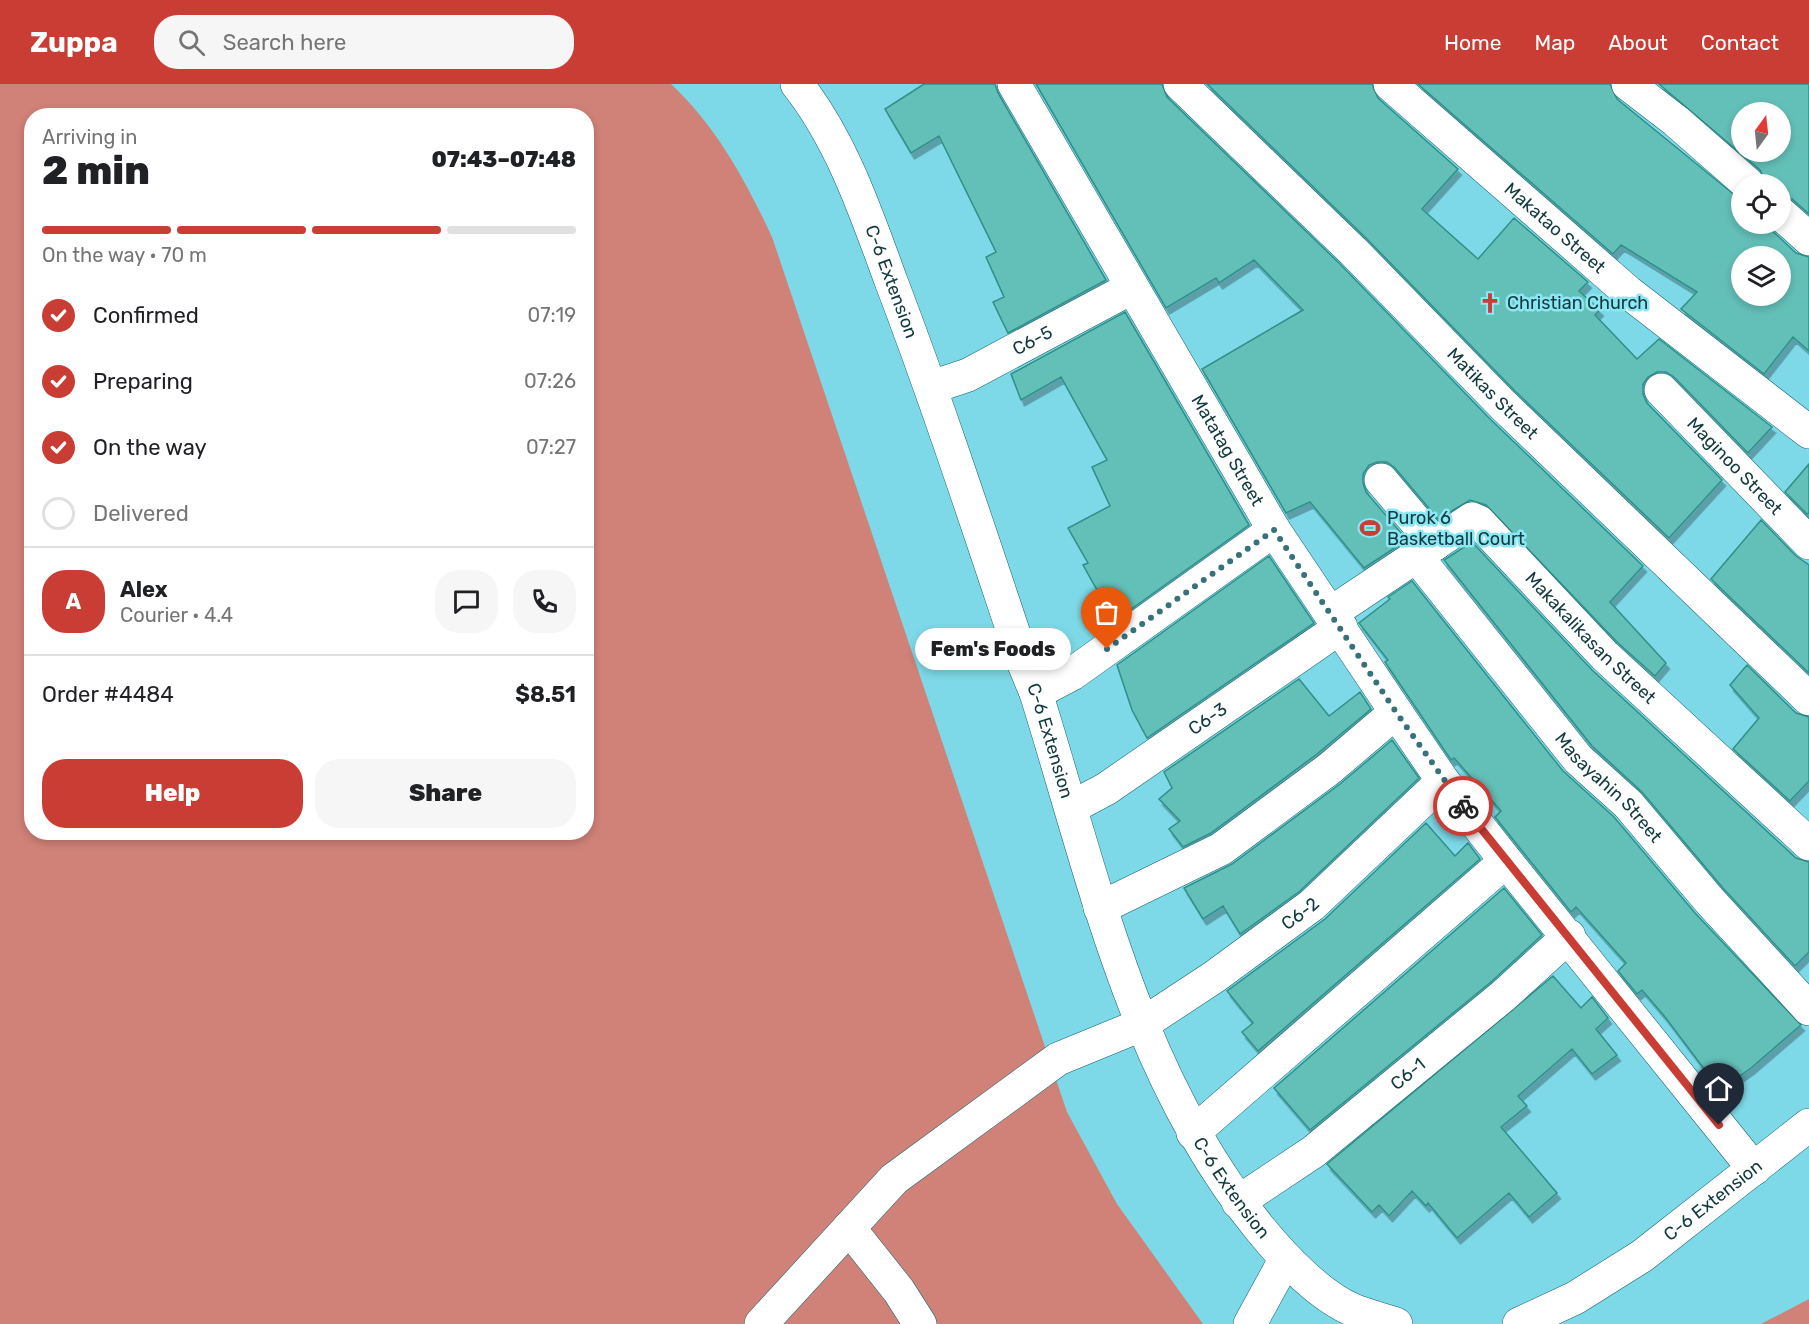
<!DOCTYPE html>
<html lang="en">
<head>
<meta charset="utf-8">
<style>
	:root { --surface:#fff; --page:#f6f6f6; --text:#202124; --muted:#757577; --line:#e0e0e0; --accent:#ca3d34 }
	body { margin:0; font-family:Rubik,sans-serif; background:var(--page); color:var(--text); height:100vh; display:flex; flex-direction:column; font-size:22px; white-space:nowrap }
	* { box-sizing:border-box; margin:0 }
	p { font-size:20px; color:var(--muted) }
	.icon { flex:none; width:33px; height:33px; fill:none; stroke:currentColor; stroke-width:2; stroke-linecap:round; stroke-linejoin:round }
	.map { position:relative; flex:1; overflow:hidden }
	.drawer { position:absolute; left:24px; top:24px; width:570px; height:732px; display:flex; flex-direction:column; background:var(--surface); border-radius:24px; box-shadow:0 3px 9px #0003 }
	.drawer>* { flex:none }
	.needle { width:39px; rotate:15deg }
	.fabs { position:absolute; left:1731px; top:18px; display:grid; gap:12px }
	.fabs a { display:grid; place-items:center; width:60px; height:60px; border-radius:50%; background:var(--surface); box-shadow:0 3px 9px #0003; font-size:30px }
	.pin { position:absolute; display:grid; place-items:center; width:51px; height:51px; color:#fff; margin:-62px -26px; border-radius:50% 50% 50% 0; rotate:-45deg; box-shadow:0 0 6px #0007 }
	.pin .icon { rotate:45deg }
	.courier { position:absolute; display:grid; place-items:center; width:60px; height:60px; margin:-30px; border:4px solid #ca3d34; border-radius:50%; background:#fff; color:#222; box-shadow:0 2px 8px #0007 }
	.bubble { position:absolute; height:42px; border-radius:21px; background:var(--surface); box-shadow:0 3px 9px #0003; font-size:20px; font-weight:800; line-height:42px; text-align:center }
	.headline em { font-style:normal; font-weight:800 }
	.headline div { display:flex; flex-direction:column-reverse }
	.headline { display:flex; align-items:center; justify-content:space-between; height:102px; padding:0 18px }
	h1 { font-size:39px; font-weight:800; line-height:45px }
	.bar { display:grid; grid-template-columns:repeat(4,1fr); gap:9px 6px; align-content:center; height:72px; padding:0 18px }
	.bar i { height:8px; border-radius:4px; background:var(--line) }
	.bar .on { background:var(--accent) }
	.bar p { grid-column:span 4 }
	.line { display:flex; align-items:center; gap:15px; padding:0 18px; border-top:2px solid var(--line) }
	.line div { flex:1 }
	.round { display:grid; place-items:center; flex:none; width:63px; height:63px; border-radius:24px; background:var(--page) }
	ol { padding:0 18px; list-style:none }
	li { display:flex; align-items:center; gap:18px; height:66px }
	li p { margin-inline-start:auto }
	li .icon { padding:6px; border-radius:50%; background:var(--accent); color:#fff; stroke-width:4 }
	li:last-child { color:var(--muted) }
	li i { width:33px; height:33px; border:3px solid var(--line); border-radius:50% }
	.primary-button { display:flex; gap:12px; margin-top:auto; padding:12px 18px }
	.primary-button a { flex:1; height:69px; border-radius:24px; background:var(--accent); color:#fff; font-size:24px; font-weight:800; line-height:69px; text-align:center }
	.primary-button a+a { background:var(--page); color:var(--text) }
	header { display:flex; align-items:center; gap:36px; box-sizing:border-box; height:84px; padding:0 30px; background:var(--accent); color:#fff }
	header strong { font-size:28px }
	nav { display:flex; gap:33px; margin-inline-start:auto; font-size:21px }
	.search { width:420px; height:54px; background:var(--page); display:flex; align-items:center; gap:15px; box-sizing:border-box; padding:0 21px; border-radius:24px; color:var(--muted); font-size:22px }
	.map>svg:first-child { display:block }
	.green { fill:#d08278; fill-rule:evenodd }
	.building { fill:#63c0b8; stroke:#2e9089; stroke-width:1.5; fill-rule:evenodd; filter:url(#shadow) }
	.lines { fill:none; stroke-linecap:round; stroke-linejoin:round }
	.minor-casing { stroke:#15626c; stroke-width:34 }
	.major-casing { stroke:#15626c; stroke-width:34 }
	.minor { stroke:#fff; stroke-width:33 }
	.major { stroke:#fff; stroke-width:33 }
	.done { stroke:#37727a; stroke-width:6; stroke-dasharray:0 10.8 }
	.route { stroke:#ca3d34; stroke-width:8 }
	.labels { text-anchor:middle; dominant-baseline:central; stroke-width:5; stroke-linejoin:round; paint-order:stroke }
	.street-label { font-size:18px; fill:#123a3f; stroke:#8be7f4 }
	.poi-label { font-size:18px; fill:#123a3f; stroke:#8be7f4; text-anchor:start }
</style>
</head>
<body>
<header>
<strong>Zuppa</strong>
<div class="search"><svg class="icon" aria-label="search" viewBox="0 0 24 24"><circle cx="10" cy="10" r="6"/><path d="M15 15l6 6"/></svg>Search here</div>
<nav><a>Home</a><a>Map</a><a>About</a><a>Contact</a></nav>
</header>
<div class="map">
<svg width="1809" height="1240" viewBox="0 0 1809 1240">
	<defs>
		<filter id="shadow"><feDropShadow dx="3.5" dy="6" stdDeviation="0" flood-color="#0004"/></filter>
	</defs>
	<rect width="100%" height="100%" fill="#7dd9e7"/>
	<!-- green -->
	<path class="green" d="M0 0H671C716 42 746 97 772 153L1067 1028 1117 1120 1203 1240H0ZM32 32H586V748H32Z
		M1809 1215V1240H1761Z"/>
	<!-- building -->
	<path class="building" d="M924 0H995L998 9 1106 196 1008 249 993 218 1004 213 986 173 996 168 939 52 911 69 885 25Z
		M1036 0H1162L1167 13 1340 180 1489 334 1643 482 1610 518 1666 579 1655 592 1618 559 1486 421 1470 416 1438 435 1395 384 1387 378H1377L1369 381 1363 390V399L1366 408 1407 456 1364 484 1310 418 1286 429 1202 285 1303 226 1254 176 1219 199 1216 194 1166 224Z
		M1207 0H1372L1378 14 1458 85 1422 125 1478 175 1514 134 1588 198 1579 207 1600 226 1595 231 1637 275 1659 255 1772 343 1748 369 1674 293 1666 288H1657L1648 293 1643 300V310L1647 319 1722 396 1669 454 1515 307 1366 154Z
		M1418 0H1610L1617 15 1742 117V140H1765L1796 169 1809 173V267L1793 253 1764 290 1681 225 1697 208 1621 161 1613 170ZM1742 172H1780V212H1742Z
		M1659 0H1809V130L1792 115 1780 111V100H1766L1760 86ZM1742 28H1780V68H1742Z
		M1125 228 1249 441 1106 543 1104 539 1107 538 1095 517 1101 513 1083 481 1088 479 1068 444 1110 422 1092 383 1107 376 1061 293 1021 316 1011 290Z
		M1809 380V429L1807 430 1785 408Z
		M1761 436 1796 472 1809 481V589L1711 495Z
		M1472 458 1592 586 1796 774 1809 778V868L1795 882 1723 804 1642 708 1592 662 1444 476Z
		M1269 472 1314 539 1147 654 1132 626 1117 581Z
		M1412 497 1563 687 1614 733 1695 829 1801 941 1751 984 1720 1006 1665 933 1642 906 1637 910 1618 887 1626 879 1576 823 1571 828 1495 733 1501 727 1454 674 1451 676 1385 578 1388 576 1359 539 1390 515 1388 513Z
		M1747 581 1796 629 1809 633V697L1790 717 1733 665 1759 634 1730 601Z
		M1299 595 1329 632 1360 608 1371 625 1317 670 1211 749 1183 763 1169 745 1180 737 1159 715 1172 704 1164 688Z
		M1392 656 1419 694 1300 807 1240 850 1223 822 1203 835 1184 804 1232 780 1340 700Z
		M1426 739 1455 772 1468 759 1480 775 1258 967 1242 948 1253 939 1227 907 1325 835Z
		M1504 804 1542 851 1491 898 1310 1046 1274 1004Z
		M1553 892 1581 924 1592 913 1608 934 1596 945 1617 971 1592 990 1572 965 1518 1012 1527 1022 1501 1043 1557 1109 1529 1133 1509 1109 1457 1154 1428 1119 1426 1122 1412 1107 1389 1132 1379 1121 1372 1128 1327 1080Z"/>
	<g class="lines">
		<!-- minor casing -->
		<g class="minor-casing">
			<g id="minor">
				<path id="s1" d="M1014 0 1274 446 1396 628 1443 697 1506 777 1754 1085"/>
				<path id="s2" d="M1180 0 1353 167 1502 320 1809 615"/>
				<path id="s3" d="M1390 0 1628 208 1809 348"/>
				<path d="M1628 0 1676 37 1748 100"/>
				<path d="M1780 129 1809 155"/>
				<path id="s4" d="M932 303 968 291 1131 204"/>
				<path id="s5" d="M1661 306 1809 459"/>
				<path d="M1381 396 1435 460"/>
				<path id="s6" d="M1417 473 1578 675 1628 720 1709 816 1809 925"/>
				<path id="s7" d="M1331 529 1472 435 1479 438 1605 572 1809 760"/>
				<path d="M1036 609 1072 590 1274 446"/>
				<path id="s8" d="M1072 723 1106 705 1341 543"/>
				<path d="M1100 824 1221 765 1329 685 1396 628"/>
				<path d="M1193 1049 1506 777"/>
				<path id="s9" d="M1238 1118 1313 1068 1503 912 1569 852"/>
				<path d="M849 1144 899 1207 920 1240"/>
				<path id="s10" d="M761 1240 894 1095 1058 975 1141 941 1214 893 1312 821 1443 697"/>
				<path d="M1250 1240 1285 1176"/>
			</g>
		</g>
		<!-- major casing -->
		<g class="major-casing">
			<g id="major">
				<path id="s11" d="M797 0C842 57 866 129 891 197 939 323 981 452 1024 580L1036 609C1094 794 1135 993 1261 1146 1284 1174 1320 1212 1353 1226 1367 1232 1382 1235 1396 1240"/>
				<path id="s12" d="M1519 1240 1575 1214 1642 1172 1809 1041"/>
			</g>
		</g>
		<!-- minor -->
		<use href="#minor" class="minor"/>
		<!-- major -->
		<use href="#major" class="major"/>
	</g>
	<g class="lines">
		<!-- done -->
		<path class="done" d="M1107 565 1274 446 1396 628 1463 722"/>
		<!-- route -->
		<path class="route" d="M1463 722 1719 1041"/>
	</g>
	<!-- icons -->
	<defs>
		<g id="church-bare" transform="scale(1.62)"><path d="M-1.2-6h2.4v3.5h3.3v2.4h-3.3V6h-2.4V-.1h-3.3v-2.4h3.3Z" fill="#ca3d34" stroke="#8be7f4" stroke-width="2.5" paint-order="stroke"/></g>
		<g id="stadium-bare" transform="scale(1.62)"><path d="M0-5a6.5 5 0 1 0 0 10a6.5 5 0 1 0 0-10ZM-3.5-1.8h7v3.6h-7Z" fill="#ca3d34" stroke="#8be7f4" stroke-width="2.5" paint-order="stroke"/></g>
	</defs>
	<g fill-rule="evenodd">
		<use href="#church-bare" x="1490" y="219"/>
		<use href="#stadium-bare" x="1370" y="444"/>
	</g>
	<g class="labels">
		<!-- street labels -->
		<g class="street-label">
			<text stroke="none"><textPath href="#s3" startOffset="219">Makatao Street</textPath></text>
			<text stroke="none"><textPath href="#s11" startOffset="220">C-6 Extension</textPath></text>
			<text stroke="none"><textPath href="#s4" startOffset="111">C6-5</textPath></text>
			<text stroke="none"><textPath href="#s2" startOffset="440">Matikas Street</textPath></text>
			<text stroke="none"><textPath href="#s1" startOffset="424">Matatag Street</textPath></text>
			<text stroke="none"><textPath href="#s5" startOffset="106">Maginoo Street</textPath></text>
			<text stroke="none"><textPath href="#s7" startOffset="338">Makakalikasan Street</textPath></text>
			<text stroke="none"><textPath href="#s8" startOffset="162">C6-3</textPath></text>
			<text stroke="none"><textPath href="#s11" startOffset="706">C-6 Extension</textPath></text>
			<text stroke="none"><textPath href="#s6" startOffset="300">Masayahin Street</textPath></text>
			<text stroke="none"><textPath href="#s10" startOffset="684">C6-2</textPath></text>
			<text stroke="none"><textPath href="#s9" startOffset="213">C6-1</textPath></text>
			<text stroke="none"><textPath href="#s11" startOffset="1191">C-6 Extension</textPath></text>
			<text stroke="none"><textPath href="#s12" startOffset="231">C-6 Extension</textPath></text>
		</g>
		<!-- poi labels -->
		<g class="poi-label">
			<text x="1507" y="219">Christian Church</text>
			<text x="1387" y="434">Purok 6<tspan x="1387" dy="21">Basketball Court</tspan></text>
		</g>
	</g>
</svg>
<div class="fabs">
<a><svg class="needle" viewBox="-14 -14 28 28"><path d="M0-13l5 13h-10z" fill="#e53935"/><path d="M0 13l5-13h-10z" fill="#757577"/></svg></a>
<a><svg class="icon" aria-label="locate" viewBox="0 0 24 24"><circle cx="12" cy="12" r="6"/><path d="M12 2v4M12 18v4M2 12h4M18 12h4"/></svg></a>
<a><svg class="icon" aria-label="layers" viewBox="0 0 24 24"><path d="M12 4l9 5-9 5-9-5zM3 14l9 5 9-5"/></svg></a>
</div>
<div class="pin" style="left:1107px;top:565px;background:#ea580c"><svg class="icon" aria-label="bag" viewBox="0 0 24 24"><path d="M5 8h14l-1 12H6zM9 8a3 3 0 0 1 6 0"/></svg></div>
<div class="pin" style="left:1719px;top:1041px;background:#1f2937"><svg class="icon" aria-label="home" viewBox="0 0 24 24"><path d="M3 11l9-7 9 7M6 9v11h12V9"/></svg></div>
<div class="courier" style="left:1463px;top:722px"><svg class="icon" aria-label="bike" viewBox="0 0 24 24"><circle cx="6" cy="16" r="4"/><circle cx="18" cy="16" r="4"/><path d="M6 16l4-8h5l3 8M10 8l3 8H6M13 5h3"/></svg></div>
<div class="bubble" style="left:915px;top:544px;width:156px">Fem's Foods</div>
<section class="drawer">
<div class="headline"><div><h1>2 min</h1><p>Arriving in</p></div><em>07:43–07:48</em></div>
<div class="bar"><i class="on"></i><i class="on"></i><i class="on"></i><i></i><p>On the way · 70 m</p></div>
<ol>
<li><svg class="icon" aria-label="check" viewBox="0 0 24 24"><path d="M5 12l5 5 9-10"/></svg>Confirmed<p>07:19</p></li>
<li><svg class="icon" aria-label="check" viewBox="0 0 24 24"><path d="M5 12l5 5 9-10"/></svg>Preparing<p>07:26</p></li>
<li><svg class="icon" aria-label="check" viewBox="0 0 24 24"><path d="M5 12l5 5 9-10"/></svg>On the way<p>07:27</p></li>
<li><i></i>Delivered</li>
</ol>
<div class="line" style="height:108px"><b class="round" style="background:var(--accent);color:#fff">A</b><div><b>Alex</b><p>Courier · 4.4</p></div><a class="round"><svg class="icon" aria-label="chat" viewBox="0 0 24 24"><path d="M4 5h16v11H9l-5 4z"/></svg></a><a class="round"><svg class="icon" aria-label="phone" viewBox="0 0 24 24"><path d="M5 4h4l2 5-3 2q2 4 5 5l2-3 5 2v4C11 20 4 13 5 4z"/></svg></a></div>
<div class="line" style="height:78px"><div>Order #4484</div><b>$8.51</b></div>
<div class="primary-button"><a>Help</a><a>Share</a></div>
</section>
</div>
</body>
</html>
